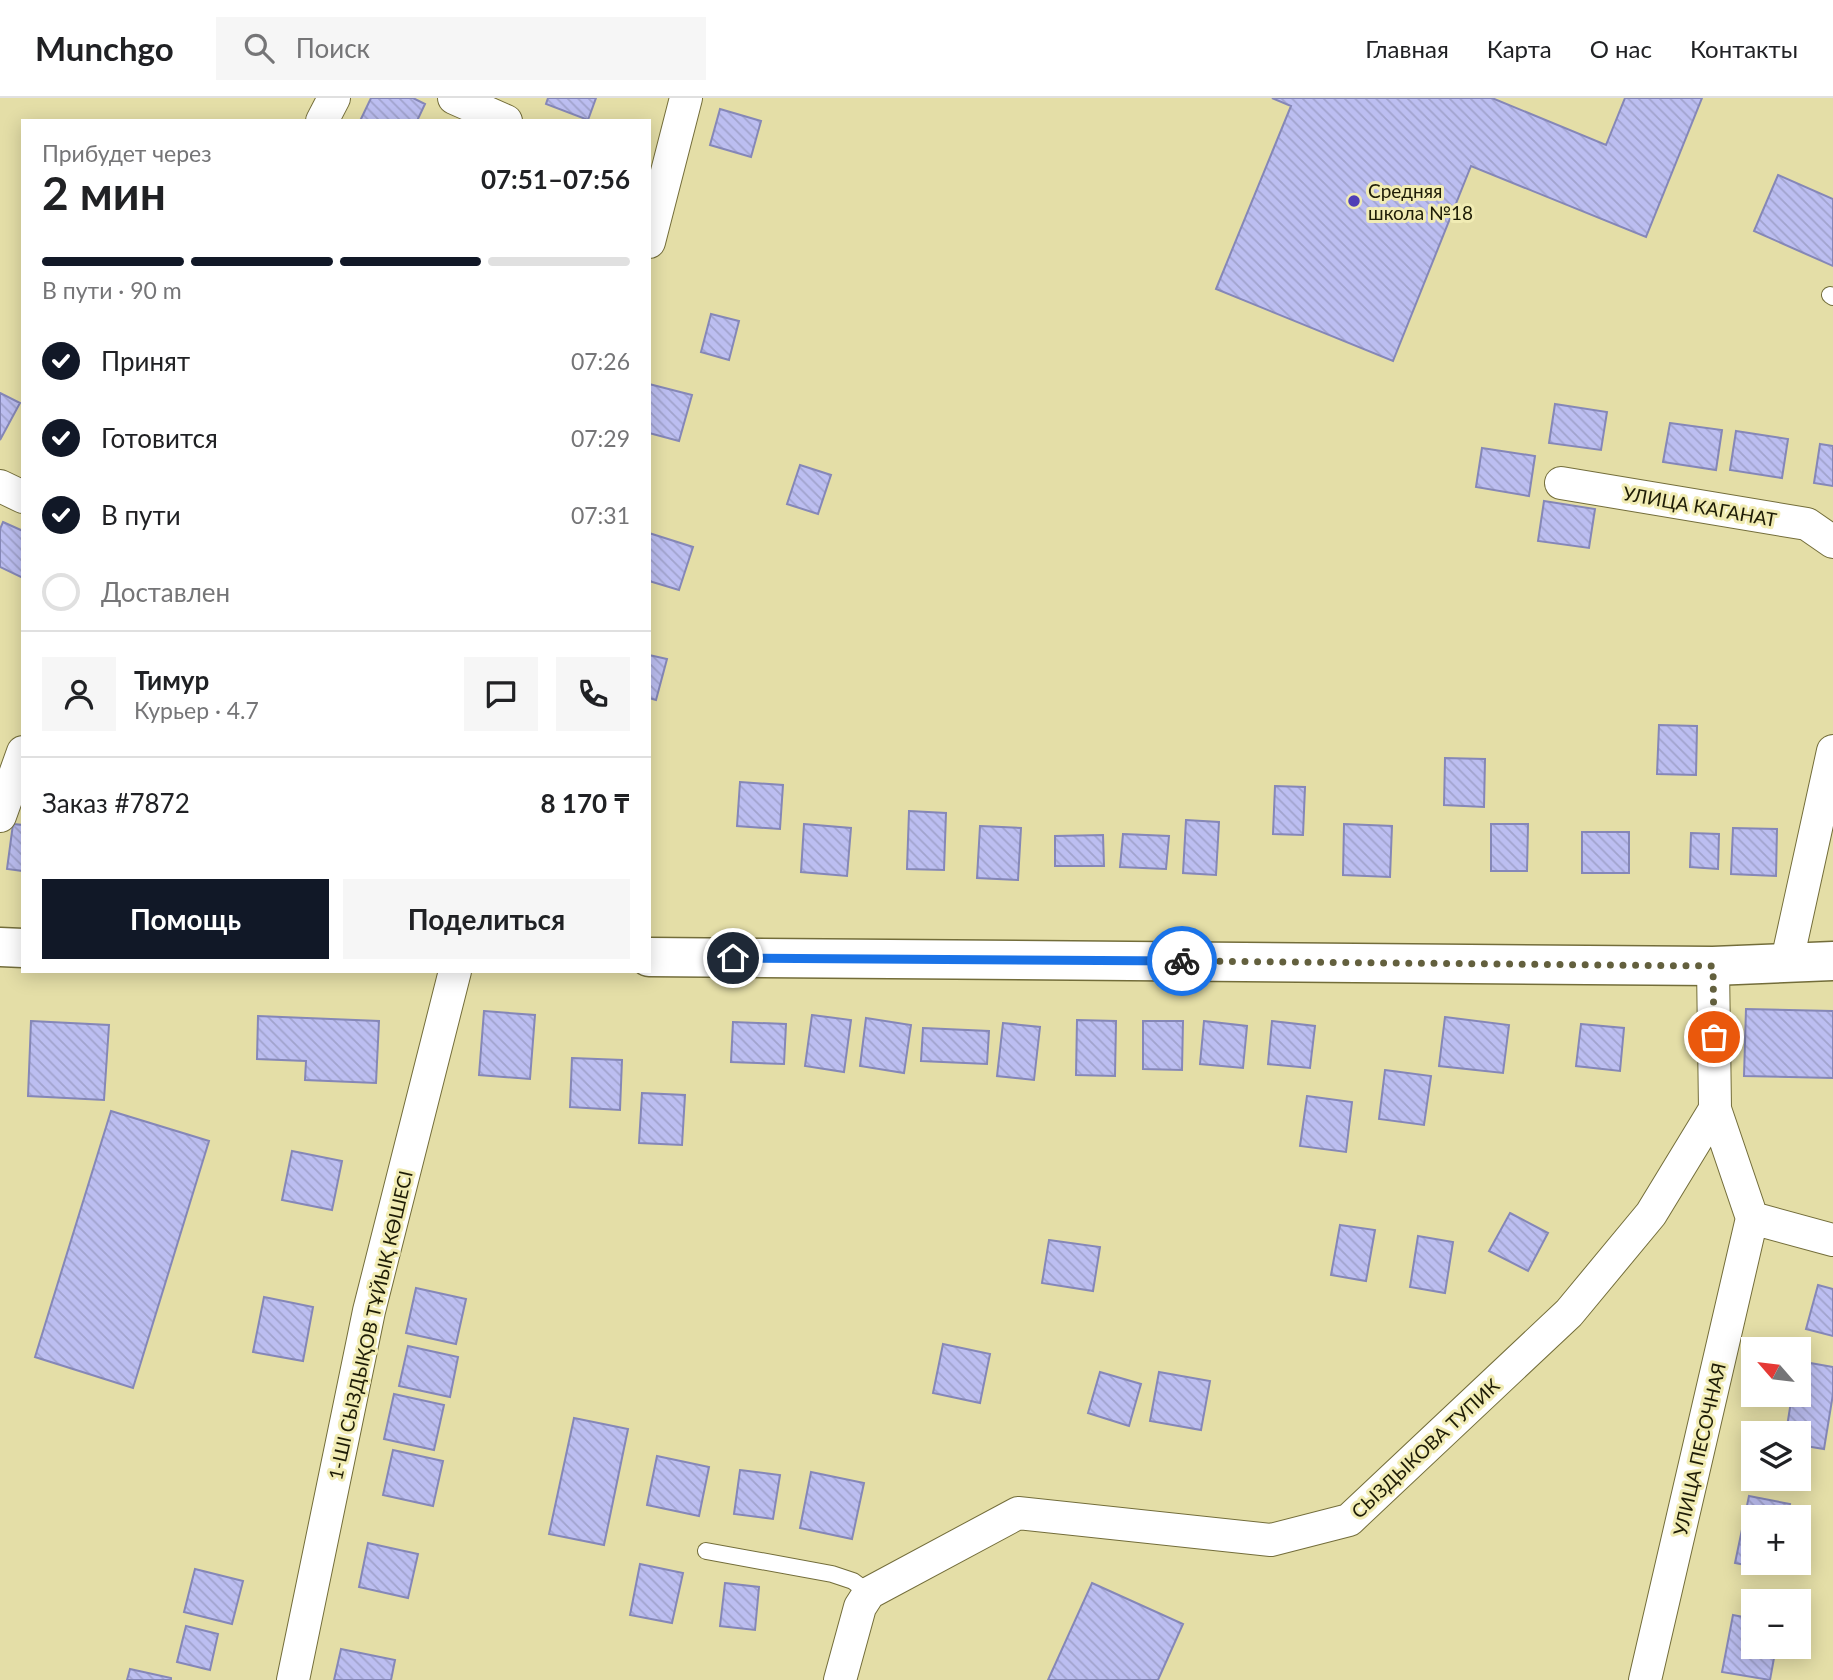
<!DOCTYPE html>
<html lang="ru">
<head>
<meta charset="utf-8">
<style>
	:root { --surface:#fff; --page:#f6f6f6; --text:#202124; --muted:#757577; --line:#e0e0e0; --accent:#111827 }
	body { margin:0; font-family:Lato,sans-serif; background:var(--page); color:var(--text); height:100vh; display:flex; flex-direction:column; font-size:26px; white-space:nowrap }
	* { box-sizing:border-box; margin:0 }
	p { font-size:23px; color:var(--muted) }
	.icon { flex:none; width:38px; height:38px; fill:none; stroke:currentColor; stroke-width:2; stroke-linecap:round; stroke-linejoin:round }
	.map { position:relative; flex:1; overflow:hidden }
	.side { position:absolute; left:21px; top:21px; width:630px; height:854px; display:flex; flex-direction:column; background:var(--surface); border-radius:0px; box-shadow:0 4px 18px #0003 }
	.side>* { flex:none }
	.needle { width:46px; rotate:298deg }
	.buttons { position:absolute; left:1741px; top:1239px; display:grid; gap:14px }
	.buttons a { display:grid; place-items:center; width:70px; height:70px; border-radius:0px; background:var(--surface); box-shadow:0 4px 18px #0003; font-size:35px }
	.pin { position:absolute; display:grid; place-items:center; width:60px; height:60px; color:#fff; margin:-30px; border:4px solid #fff; border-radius:50%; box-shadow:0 2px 7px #0007 }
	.courier { position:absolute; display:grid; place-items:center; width:70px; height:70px; margin:-35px; border:5px solid #1a73e8; border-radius:50%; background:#fff; color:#222; box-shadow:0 2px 9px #0007 }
	.headline em { font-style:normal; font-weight:700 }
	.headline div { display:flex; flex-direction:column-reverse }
	.headline { display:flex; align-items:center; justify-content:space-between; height:119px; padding:0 21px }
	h1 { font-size:46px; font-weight:700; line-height:52px }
	.bar { display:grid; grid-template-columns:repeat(4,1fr); gap:10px 7px; align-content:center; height:84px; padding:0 21px }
	.bar i { height:9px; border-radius:5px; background:var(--line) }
	.bar .current { background:var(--accent) }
	.bar p { grid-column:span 4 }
	.line { display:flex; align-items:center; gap:18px; padding:0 21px; border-top:2px solid var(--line) }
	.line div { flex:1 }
	.round { display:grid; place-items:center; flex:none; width:74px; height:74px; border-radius:0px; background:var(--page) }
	ol { padding:0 21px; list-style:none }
	li { display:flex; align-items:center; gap:21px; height:77px }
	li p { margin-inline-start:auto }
	li .icon { padding:7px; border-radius:50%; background:var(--accent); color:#fff; stroke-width:4 }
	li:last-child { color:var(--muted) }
	li i { width:38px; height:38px; border:4px solid var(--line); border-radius:50% }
	.action { display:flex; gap:14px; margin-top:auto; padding:14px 21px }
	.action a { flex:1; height:80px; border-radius:0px; background:var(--accent); color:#fff; font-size:28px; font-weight:700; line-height:80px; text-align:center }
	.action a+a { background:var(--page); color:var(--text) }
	header { display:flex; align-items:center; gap:42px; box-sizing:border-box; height:98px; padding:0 35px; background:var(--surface); border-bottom:2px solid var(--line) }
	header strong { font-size:33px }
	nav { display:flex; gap:38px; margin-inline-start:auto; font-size:24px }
	.search { width:490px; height:63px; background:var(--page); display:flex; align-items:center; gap:18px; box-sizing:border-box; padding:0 24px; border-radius:0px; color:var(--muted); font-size:26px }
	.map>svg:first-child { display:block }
	.building { fill:url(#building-back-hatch); stroke:#8587b7; stroke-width:2 }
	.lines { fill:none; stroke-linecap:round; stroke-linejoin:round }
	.service-casing { stroke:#736d3a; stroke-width:18 }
	.minor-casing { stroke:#736d3a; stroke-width:34 }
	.tertiary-casing { stroke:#736d3a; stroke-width:41 }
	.service { stroke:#fff; stroke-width:16 }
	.minor { stroke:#fff; stroke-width:32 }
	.tertiary { stroke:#fff; stroke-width:38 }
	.done { stroke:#63603e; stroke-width:7; stroke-dasharray:0 12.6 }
	.route { stroke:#1a73e8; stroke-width:9 }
	.poi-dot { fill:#4f3fb6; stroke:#f1ecb4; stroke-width:2.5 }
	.labels { text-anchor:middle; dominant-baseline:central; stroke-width:6; stroke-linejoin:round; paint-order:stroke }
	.poi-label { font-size:19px; fill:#1e1c06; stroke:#f1ecb4; text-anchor:start }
	.street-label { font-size:19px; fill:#1e1c06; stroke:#f1ecb4 }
</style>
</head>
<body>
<header>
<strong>Munchgo</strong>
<div class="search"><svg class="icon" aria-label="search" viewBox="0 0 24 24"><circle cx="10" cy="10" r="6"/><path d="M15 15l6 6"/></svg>Поиск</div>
<nav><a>Главная</a><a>Карта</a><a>О нас</a><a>Контакты</a></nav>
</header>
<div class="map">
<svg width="1833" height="1582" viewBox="0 0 1833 1582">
	<defs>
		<pattern id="building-back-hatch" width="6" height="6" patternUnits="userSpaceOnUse" patternTransform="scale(1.75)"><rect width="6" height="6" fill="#bcbef1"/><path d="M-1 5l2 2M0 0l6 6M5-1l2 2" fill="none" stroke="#a1a3cd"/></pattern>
	</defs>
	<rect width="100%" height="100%" fill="#e4dea7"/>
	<!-- building -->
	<path class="building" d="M371 0H413L425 6 417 23H360Z
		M548 0H596L588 22 546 6Z
		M1272 0H1492L1606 47 1625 0H1702L1646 139 1471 68 1393 263 1216 191 1291 8Z
		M720 11 761 23 751 59 710 47Z
		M1778 77 1833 101V168L1754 133Z
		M711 216 739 223 729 262 701 254Z
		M649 286 692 297 679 343 649 335Z
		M0 295 20 305 0 342Z
		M1555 306 1607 314 1601 352 1549 345Z
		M1670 325 1722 332 1716 372 1663 364Z
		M1736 333 1788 341 1782 380 1730 372Z
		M1820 346 1833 348V388L1814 385Z
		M1482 350 1535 358 1529 398 1476 389Z
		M800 367 831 377 818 416 787 406Z
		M1544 403 1595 411 1589 450 1538 443Z
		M3 424 23 433V480L0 469V431Z
		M649 435 693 449 679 492 649 483Z
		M649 557 667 561 656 602 649 600Z
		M1659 627 1697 628 1696 677 1657 676Z
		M1445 660 1485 661 1484 709 1444 707Z
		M740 684 783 687 780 731 737 728Z
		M1275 688 1305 689 1303 737 1273 736Z
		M909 713 946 715 944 772 907 771Z
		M1186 722 1219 724 1216 777 1183 775Z
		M13 726 23 727V773L7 771Z
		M804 726 851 730 847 778 801 774Z
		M1344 726 1392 728 1390 779 1343 777Z
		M1491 726H1528L1527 773H1491Z
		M980 728 1021 730 1018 782 977 780Z
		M1733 730 1777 731 1776 778 1731 776Z
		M1582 734H1629V775H1582Z
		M1691 735 1719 736 1718 771 1690 769Z
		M1123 736 1169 738 1166 771 1120 769Z
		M1103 737 1104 768H1055V738Z
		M1746 911 1833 913V980L1744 978Z
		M484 913 535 917 530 981 479 977Z
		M812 917 851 922 844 974 805 968Z
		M258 918 379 923 376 985 305 982 306 963 257 961Z
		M1445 919 1509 927 1503 975 1439 968Z
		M866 920 911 927 904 975 860 968Z
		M1077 922 1116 923 1115 978 1076 977Z
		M31 923 109 927 104 1002 28 998Z
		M1143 923H1183L1182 972 1143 971Z
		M1204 923 1247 928 1243 970 1200 966Z
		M1272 923 1315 928 1310 970 1268 966Z
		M733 924 786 926 784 966 731 964Z
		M1003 925 1040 929 1034 982 997 978Z
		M1581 926 1624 930 1620 973 1576 968Z
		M923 930 989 933 987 966 921 963Z
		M572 960 622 962 620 1012 570 1009Z
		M1385 972 1431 978 1424 1027 1379 1021Z
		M642 995 685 997 682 1047 639 1045Z
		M1307 998 1352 1004 1346 1054 1300 1048Z
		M111 1013 209 1043 133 1290 35 1259Z
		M292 1053 342 1063 332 1112 282 1102Z
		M1510 1115 1548 1135 1528 1173 1489 1153Z
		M1340 1127 1375 1132 1366 1183 1331 1177Z
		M1418 1138 1453 1144 1445 1195 1410 1189Z
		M1049 1142 1100 1149 1093 1193 1042 1185Z
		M1818 1187 1833 1191V1238L1806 1231Z
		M416 1190 466 1201 456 1246 406 1235Z
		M264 1199 313 1209 303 1263 253 1254Z
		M943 1246 990 1256 980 1305 933 1295Z
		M408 1248 458 1259 450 1299 399 1288Z
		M1799 1263 1833 1269V1296L1824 1351 1799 1347V1335H1786L1792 1297H1799Z
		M1100 1274 1141 1286 1129 1328 1088 1315Z
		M1159 1274 1210 1283 1201 1332 1150 1323Z
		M394 1296 444 1307 434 1352 384 1341Z
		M574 1320 628 1331 604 1447 549 1436Z
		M393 1352 443 1363 433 1408 383 1397Z
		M657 1358 709 1369 699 1418 647 1407Z
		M740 1372 780 1377 773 1421 734 1416Z
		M811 1374 864 1385 852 1441 800 1430Z
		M1749 1398 1790 1406 1787 1419H1754V1465H1778L1776 1473 1735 1465Z
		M368 1445 418 1456 408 1500 359 1489Z
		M640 1466 683 1475 672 1525 630 1517Z
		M195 1471 243 1483 232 1526 184 1514Z
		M725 1485 759 1489 755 1532 720 1528Z
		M1092 1485 1183 1526 1158 1582H1048Z
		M1733 1517 1754 1521V1549H1776L1770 1582 1722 1574Z
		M186 1528 218 1536 210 1572 177 1564Z
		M341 1551 395 1562 391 1582H334Z
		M130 1571 171 1580V1582H127Z"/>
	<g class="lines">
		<!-- service casing -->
		<g class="service-casing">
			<path id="service" d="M1830 197 1833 199
				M706 1453 832 1476 853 1483 869 1495"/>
		</g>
		<!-- minor casing -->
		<g class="minor-casing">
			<path id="minor" d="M454 0 506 23
				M322 23 334 0
				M649 144 686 0
				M1561 385 1807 426 1833 444
				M0 388 23 399
				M0 718 23 654
				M1787 863 1833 653
				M1752 1120 1833 1142
				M293 1582 369 1213 455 873
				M840 1582 860 1509 869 1495 1018 1415 1271 1442 1349 1422 1569 1215 1651 1116 1715 1011
				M1645 1582 1752 1120 1715 1011 1713 868"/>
		</g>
		<!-- tertiary casing -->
		<g class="tertiary-casing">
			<path id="tertiary" d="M0 849 23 850
				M649 859 1713 868 1833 863"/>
		</g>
		<!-- service -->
		<use href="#service" class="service"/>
		<!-- minor -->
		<use href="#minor" class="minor"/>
		<!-- tertiary -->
		<use href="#tertiary" class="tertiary"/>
	</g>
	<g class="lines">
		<!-- done -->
		<path class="done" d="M1182 863 1713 868 1714 939"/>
		<!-- route -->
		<path class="route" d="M733 860 1182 863"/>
	</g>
	<!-- markers -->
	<circle class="poi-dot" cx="1354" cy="103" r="7"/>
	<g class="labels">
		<!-- poi labels -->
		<g class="poi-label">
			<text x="1368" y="92">Средняя<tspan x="1368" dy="22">школа №18</tspan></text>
		</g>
		<!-- street labels -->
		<g class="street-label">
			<text transform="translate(1700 408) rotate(10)">УЛИЦА КАГАНАТ</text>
			<text transform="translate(370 1227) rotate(-77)">1-ШІ СЫЗДЫҚОВ ТҰЙЫҚ КӨШЕСІ</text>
			<text transform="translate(1425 1350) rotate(-43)">СЫЗДЫКОВА ТУПИК</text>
			<text transform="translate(1699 1351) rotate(-77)">УЛИЦА ПЕСОЧНАЯ</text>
		</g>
	</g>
</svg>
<div class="buttons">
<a><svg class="needle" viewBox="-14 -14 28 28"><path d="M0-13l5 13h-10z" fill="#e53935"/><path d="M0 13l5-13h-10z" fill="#757577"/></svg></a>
<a><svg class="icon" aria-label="layers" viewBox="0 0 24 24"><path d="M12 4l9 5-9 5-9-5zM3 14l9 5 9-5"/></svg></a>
<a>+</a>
<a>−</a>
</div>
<div class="pin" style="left:1714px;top:939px;background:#ea580c"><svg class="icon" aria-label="bag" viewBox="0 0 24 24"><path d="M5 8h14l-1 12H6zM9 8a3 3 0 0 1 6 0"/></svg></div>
<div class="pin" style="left:733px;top:860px;background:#1f2937"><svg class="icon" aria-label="home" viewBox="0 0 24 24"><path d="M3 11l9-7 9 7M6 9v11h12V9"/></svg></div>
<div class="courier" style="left:1182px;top:863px"><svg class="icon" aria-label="bike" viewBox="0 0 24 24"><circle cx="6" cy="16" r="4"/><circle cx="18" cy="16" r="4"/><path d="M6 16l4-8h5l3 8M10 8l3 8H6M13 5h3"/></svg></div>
<section class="side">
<div class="headline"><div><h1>2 мин</h1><p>Прибудет через</p></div><em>07:51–07:56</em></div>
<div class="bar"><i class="current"></i><i class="current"></i><i class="current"></i><i></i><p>В пути · 90 m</p></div>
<ol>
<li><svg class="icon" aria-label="check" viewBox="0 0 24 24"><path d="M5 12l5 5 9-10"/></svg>Принят<p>07:26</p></li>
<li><svg class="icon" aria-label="check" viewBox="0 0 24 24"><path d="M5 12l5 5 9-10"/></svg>Готовится<p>07:29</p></li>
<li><svg class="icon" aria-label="check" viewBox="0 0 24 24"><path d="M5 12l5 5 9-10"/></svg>В пути<p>07:31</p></li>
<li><i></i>Доставлен</li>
</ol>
<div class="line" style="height:126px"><a class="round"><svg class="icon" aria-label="person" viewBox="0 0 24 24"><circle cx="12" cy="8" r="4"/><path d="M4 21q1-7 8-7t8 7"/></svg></a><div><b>Тимур</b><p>Курьер · 4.7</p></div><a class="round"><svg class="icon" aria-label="chat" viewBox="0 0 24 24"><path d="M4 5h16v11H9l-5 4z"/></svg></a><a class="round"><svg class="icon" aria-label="phone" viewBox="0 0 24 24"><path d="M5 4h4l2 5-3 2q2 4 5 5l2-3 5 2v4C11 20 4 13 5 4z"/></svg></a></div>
<div class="line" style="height:91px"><div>Заказ #7872</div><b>8 170 ₸</b></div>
<div class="action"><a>Помощь</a><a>Поделиться</a></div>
</section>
</div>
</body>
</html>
